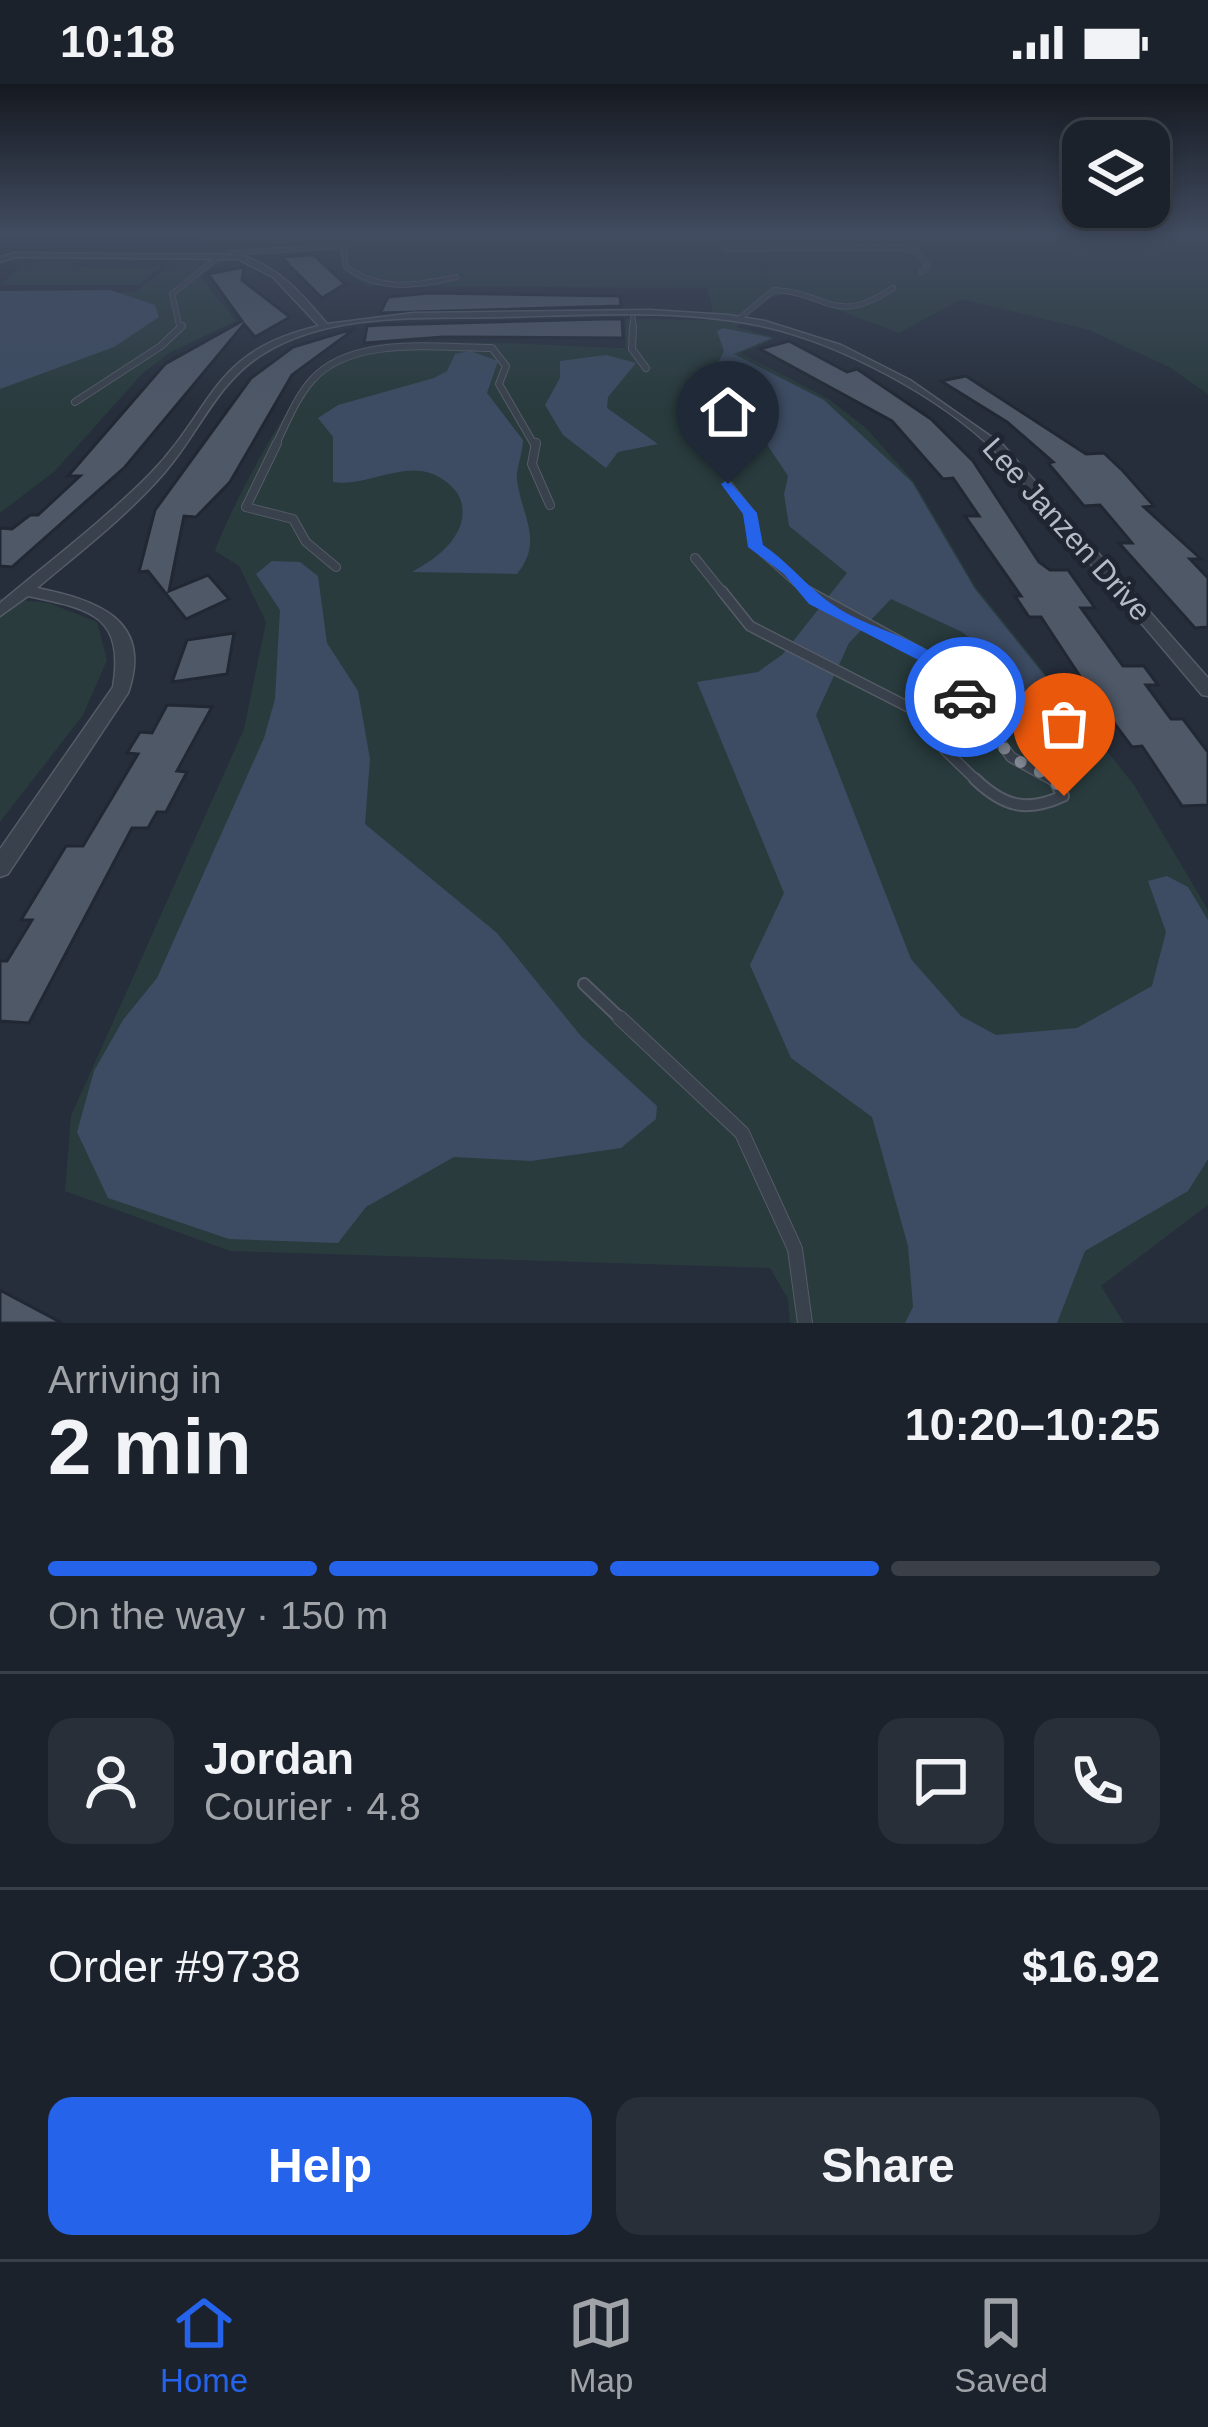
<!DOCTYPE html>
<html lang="en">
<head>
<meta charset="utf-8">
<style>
	:root { --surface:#1c222c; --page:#292f38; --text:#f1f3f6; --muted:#a0a4a9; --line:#3a3f48; --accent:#2563eb }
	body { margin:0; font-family:Helvetica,sans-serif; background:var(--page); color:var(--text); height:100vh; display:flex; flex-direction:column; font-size:45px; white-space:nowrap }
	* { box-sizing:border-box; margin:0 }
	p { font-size:39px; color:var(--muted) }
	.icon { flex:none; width:66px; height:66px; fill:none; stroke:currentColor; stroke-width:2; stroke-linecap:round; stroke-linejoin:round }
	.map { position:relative; height:1239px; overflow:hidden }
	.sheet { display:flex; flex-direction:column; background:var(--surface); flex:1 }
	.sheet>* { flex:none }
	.controls { position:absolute; left:1062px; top:36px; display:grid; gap:24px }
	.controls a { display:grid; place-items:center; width:108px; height:108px; border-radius:24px; background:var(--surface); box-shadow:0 6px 18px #0003,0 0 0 3px var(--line); font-size:60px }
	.pin { position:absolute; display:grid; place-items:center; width:102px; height:102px; color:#fff; margin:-123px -51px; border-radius:50% 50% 50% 0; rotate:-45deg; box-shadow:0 0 12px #0007 }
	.pin .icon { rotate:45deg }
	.courier { position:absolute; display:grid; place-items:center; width:120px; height:120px; margin:-60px; border:9px solid #2563eb; border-radius:50%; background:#fff; color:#222; box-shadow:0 3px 15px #0007 }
	.overview em { font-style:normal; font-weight:800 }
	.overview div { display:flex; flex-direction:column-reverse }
	.overview { display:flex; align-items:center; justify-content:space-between; height:204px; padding:0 48px }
	h1 { font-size:78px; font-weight:800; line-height:90px }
	.bar { display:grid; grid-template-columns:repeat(4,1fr); gap:18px 12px; align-content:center; height:144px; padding:0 48px }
	.bar i { height:15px; border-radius:9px; background:var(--line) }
	.bar .on { background:var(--accent) }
	.bar p { grid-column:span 4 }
	.line { display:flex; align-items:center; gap:30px; padding:0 48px; border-top:3px solid var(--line) }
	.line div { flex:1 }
	.round { display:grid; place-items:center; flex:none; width:126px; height:126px; border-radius:24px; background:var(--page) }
	.action { display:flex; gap:24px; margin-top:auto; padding:24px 48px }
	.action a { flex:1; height:138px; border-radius:24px; background:var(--accent); color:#fff; font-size:48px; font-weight:800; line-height:138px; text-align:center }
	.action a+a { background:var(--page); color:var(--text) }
	.status { display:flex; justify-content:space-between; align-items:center; height:84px; padding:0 60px; background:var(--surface); direction:ltr }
	.status svg { height:33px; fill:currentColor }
	.tabs { display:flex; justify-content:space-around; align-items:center; height:168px; border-top:3px solid var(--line); background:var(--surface); font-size:33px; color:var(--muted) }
	.tabs a { display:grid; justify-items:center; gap:6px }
	.tabs .on { color:var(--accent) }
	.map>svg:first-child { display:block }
	.green { fill:#293b3d }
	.water { fill:#3d4c63 }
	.building { fill:#4e5867; stroke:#212833; stroke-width:3 }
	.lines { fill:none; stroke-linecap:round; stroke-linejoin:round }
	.service-far5-casing { stroke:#555c67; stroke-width:6 }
	.service-far4-casing { stroke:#555c67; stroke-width:8 }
	.service-far3-casing { stroke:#555c67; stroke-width:10 }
	.service-far2-casing { stroke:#555c67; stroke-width:12 }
	.service-far1-casing { stroke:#555c67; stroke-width:14 }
	.service-casing { stroke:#555c67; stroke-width:16 }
	.minor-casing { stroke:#555c67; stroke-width:3 }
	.service-far5 { stroke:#39414c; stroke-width:4.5 }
	.service-far4 { stroke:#39414c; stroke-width:6 }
	.service-far3 { stroke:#39414c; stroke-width:8 }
	.service-far2 { stroke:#39414c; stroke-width:9 }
	.service-far1 { stroke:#39414c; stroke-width:10 }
	.service { stroke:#39414c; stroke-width:14 }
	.minor { fill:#39414c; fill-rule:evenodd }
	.route { fill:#2563eb }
	.done { stroke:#838a96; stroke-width:12; stroke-dasharray:0 21.6 }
	.labels { text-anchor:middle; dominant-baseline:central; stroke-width:10; stroke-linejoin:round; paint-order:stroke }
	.far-street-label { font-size:30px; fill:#b5bcc7; stroke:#1f2631 }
</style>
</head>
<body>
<div class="status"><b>10:18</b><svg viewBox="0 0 49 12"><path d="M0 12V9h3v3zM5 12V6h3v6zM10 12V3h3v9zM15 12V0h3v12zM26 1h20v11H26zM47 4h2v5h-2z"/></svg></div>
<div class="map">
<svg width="1208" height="1239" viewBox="0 0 1208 1239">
	<rect width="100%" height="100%" fill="#262e3b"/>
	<!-- green -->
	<path class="green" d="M206 151H946L919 160 953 151H1201L1208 158V310L1169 283 1089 246 961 215 899 249 795 210C766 209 756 223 737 243L776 254 741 269 830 316 866 344 914 398 975 502 1134 701 1208 826V1121L1101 1202 1124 1239H790L788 1215 770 1184 230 1167 65 1107 71 1032 244 645 266 538 239 482 215 467C226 432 300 291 329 277 391 246 552 263 625 264L626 235 706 236 713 224 707 204 367 202 352 193 335 163C289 164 237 163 200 192L236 237 169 269 142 290 55 387 0 429V207L135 208 187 167 330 160 205 158Z
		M42 177H79L73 182 162 183 139 201H0L21 182Z
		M0 514 49 519 97 538 107 576 83 631 0 738Z"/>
	<!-- water -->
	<path class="water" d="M110 206 155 221 159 233 114 263 0 305V207Z
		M723 244 772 254 734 270 824 316 912 398 975 505 1065 617 1088 657 1085 669 1071 670 1056 663 1002 579 962 548 891 515 849 559 816 631 911 875 961 932 996 951 1077 944 1152 902 1166 848 1148 797 1167 792 1188 803 1208 836V1075L1188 1107 1085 1167 1057 1239H905L913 1223 908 1162 872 1033 791 974 750 881 784 809 697 598 758 588 783 570 847 489 789 442 784 410 788 392 716 283 724 267 717 247Z
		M470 267 498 277 487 309 523 356C523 369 516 384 517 396 522 433 544 457 517 490L412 488C432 477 458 459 462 435 464 421 461 411 450 401 414 367 373 404 333 398V353L318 334 338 321 434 294 447 287 455 270Z
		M606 271 636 279 608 313 607 324 658 360 618 368 606 384 563 351 545 321 560 294V277Z
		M272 477 300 478 318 492 327 559 358 607 370 675 365 740 497 849 581 952 657 1022 656 1035 621 1064 531 1077 454 1073 366 1123 338 1159 229 1155 108 1114 77 1048 94 987 123 936 157 894 264 654 275 615 280 526 256 490Z"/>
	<!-- building -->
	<path class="building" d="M314 171 345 200 322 214 281 173Z
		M244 183 242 196 290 233 255 253 244 240 125 383 12 483 0 482V444L12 445 30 431H38L80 392H68L165 280 242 237 208 190Z
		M429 209 620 212 621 222 380 229 388 213Z
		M602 235H622L623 254 443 253 364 259 367 242 380 241Z
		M356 244 292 291 230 398 196 433 184 432 169 507 208 491 229 515 186 535 148 487 139 488 155 426 251 294 293 263Z
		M789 257 847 288 857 285 931 335 973 377 1039 478 1050 486H1068L1095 524H1081L1123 582H1144L1158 601H1146L1171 635H1183L1208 668V721L1182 722 1142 662 1132 663 1087 603 1041 533H1029L1015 512H1021L965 432H979L953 394 943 395 892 337 760 265Z
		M966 292 1086 370 1104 369 1123 387 1154 422 1144 423 1201 475H1190L1208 494V543L1195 544 1119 459H1132L1100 421 1084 422 1048 379 1053 378 1007 338 941 297Z
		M234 549 227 590 172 598 187 556Z
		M167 621 212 623 177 687 187 688 166 728H157L148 744H132L29 939 0 937V877H7L32 836H21L66 762H83L138 670 127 669 140 648 152 649Z
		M0 1206 62 1239H0Z"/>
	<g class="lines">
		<!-- service-far5 casing -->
		<g class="service-far5-casing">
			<path id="service-far5" d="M725 165 904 164 916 167 928 182 921 188
				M233 169 343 162 346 183C381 208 416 202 456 193
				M740 234 774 206C830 209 834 243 893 204
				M180 245 172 210 218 173
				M633 245V234"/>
		</g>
		<!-- service-far4 casing -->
		<g class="service-far4-casing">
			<path id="service-far4" d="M633 242 632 265 646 284
				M75 318 161 262 182 242
				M275 362C286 340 296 314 312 296 352 251 438 264 492 264L506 282 499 300 535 362"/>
		</g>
		<!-- service-far3 casing -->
		<g class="service-far3-casing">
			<path id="service-far3" d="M277 359 246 423 293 435 306 458 336 483
				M536 359 532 380 550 421
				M728 401 750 429 756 462 810 510
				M695 474 724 510"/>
		</g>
		<!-- service-far2 casing -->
		<g class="service-far2-casing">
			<path id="service-far2" d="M722 507 750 542 924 631 945 666 978 698
				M807 507 943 581 1011 673 1056 698"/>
		</g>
		<!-- service-far1 casing -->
		<g class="service-far1-casing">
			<path id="service-far1" d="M975 695C1003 722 1026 729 1063 712L1054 695
				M584 900 623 937"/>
		</g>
		<!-- service casing -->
		<g class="service-casing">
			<path id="service" d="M620 934 742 1049 795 1165 805 1239"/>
		</g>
		<!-- minor casing -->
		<g class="minor-casing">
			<path id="minor" d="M14 169 239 171C278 182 302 210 327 240L413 229 650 226 728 231 765 237 841 261 910 296 1003 361 1208 594V612L1202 611C1155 555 1108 500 1060 444 1039 419 1019 391 996 368 941 313 841 260 766 243 681 224 589 231 503 233 425 235 332 227 263 270 217 298 199 349 165 388 128 431 81 467 37 504 96 516 154 535 128 609L8 790 0 793V765L113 603C125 530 89 525 28 512L0 532V519C50 477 103 437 149 391 215 324 210 267 319 242L273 193 238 175 15 173 0 178V173Z"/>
		</g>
		<!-- service-far5 -->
		<use href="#service-far5" class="service-far5"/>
		<!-- service-far4 -->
		<use href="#service-far4" class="service-far4"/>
		<!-- service-far3 -->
		<use href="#service-far3" class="service-far3"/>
		<!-- service-far2 -->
		<use href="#service-far2" class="service-far2"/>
		<!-- service-far1 -->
		<use href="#service-far1" class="service-far1"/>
		<!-- service -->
		<use href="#service" class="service"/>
		<!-- minor -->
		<use href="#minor" class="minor"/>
	</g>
	<!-- sky -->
	<linearGradient id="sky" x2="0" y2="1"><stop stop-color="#151920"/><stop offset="0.46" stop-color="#414c60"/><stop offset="1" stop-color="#414c60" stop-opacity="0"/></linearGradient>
	<rect width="1208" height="325" fill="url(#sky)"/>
	<!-- route -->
	<path class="route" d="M728 396 757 429 763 461C785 476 800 494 820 511 872 555 933 545 975 613L972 618H958L936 585 809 520 784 490 748 463 743 430 721 400Z"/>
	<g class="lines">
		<!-- done -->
		<path class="done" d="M965 613 1011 673 1054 695 1064 712"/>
	</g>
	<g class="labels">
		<!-- far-street labels -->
		<g class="far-street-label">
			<text transform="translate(1067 445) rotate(48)">Lee Janzen Drive</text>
		</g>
	</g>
</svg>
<div class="controls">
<a><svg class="icon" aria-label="layers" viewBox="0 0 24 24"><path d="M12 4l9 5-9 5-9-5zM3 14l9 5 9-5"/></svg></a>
</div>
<div class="pin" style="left:1064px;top:712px;background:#ea580c"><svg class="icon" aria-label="bag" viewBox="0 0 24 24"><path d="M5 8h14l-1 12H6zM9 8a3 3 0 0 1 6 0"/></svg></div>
<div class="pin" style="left:728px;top:400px;background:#1f2937"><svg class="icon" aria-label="home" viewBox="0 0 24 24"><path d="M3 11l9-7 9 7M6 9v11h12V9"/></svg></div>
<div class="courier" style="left:965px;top:613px"><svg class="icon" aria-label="car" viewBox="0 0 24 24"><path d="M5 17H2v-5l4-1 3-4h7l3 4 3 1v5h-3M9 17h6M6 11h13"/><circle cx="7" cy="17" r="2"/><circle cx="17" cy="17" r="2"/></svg></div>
</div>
<section class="sheet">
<div class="overview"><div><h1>2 min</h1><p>Arriving in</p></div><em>10:20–10:25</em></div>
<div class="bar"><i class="on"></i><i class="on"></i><i class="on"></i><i></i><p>On the way · 150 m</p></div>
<div class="line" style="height:216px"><a class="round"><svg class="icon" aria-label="person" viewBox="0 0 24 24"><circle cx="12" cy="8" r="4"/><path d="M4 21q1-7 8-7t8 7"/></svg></a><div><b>Jordan</b><p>Courier · 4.8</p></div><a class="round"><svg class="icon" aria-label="chat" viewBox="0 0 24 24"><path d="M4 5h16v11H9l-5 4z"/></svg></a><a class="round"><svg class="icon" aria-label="phone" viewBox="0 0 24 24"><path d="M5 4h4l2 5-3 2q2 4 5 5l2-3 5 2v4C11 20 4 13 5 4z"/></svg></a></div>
<div class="line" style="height:156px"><div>Order #9738</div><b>$16.92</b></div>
<div class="action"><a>Help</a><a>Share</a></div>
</section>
<nav class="tabs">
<a class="on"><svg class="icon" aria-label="home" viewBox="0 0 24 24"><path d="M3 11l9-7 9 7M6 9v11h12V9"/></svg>Home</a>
<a><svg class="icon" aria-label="map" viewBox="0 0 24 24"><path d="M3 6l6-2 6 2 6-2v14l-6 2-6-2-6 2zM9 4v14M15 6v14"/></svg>Map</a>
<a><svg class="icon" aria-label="saved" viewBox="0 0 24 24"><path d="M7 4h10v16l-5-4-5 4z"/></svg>Saved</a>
</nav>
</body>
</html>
